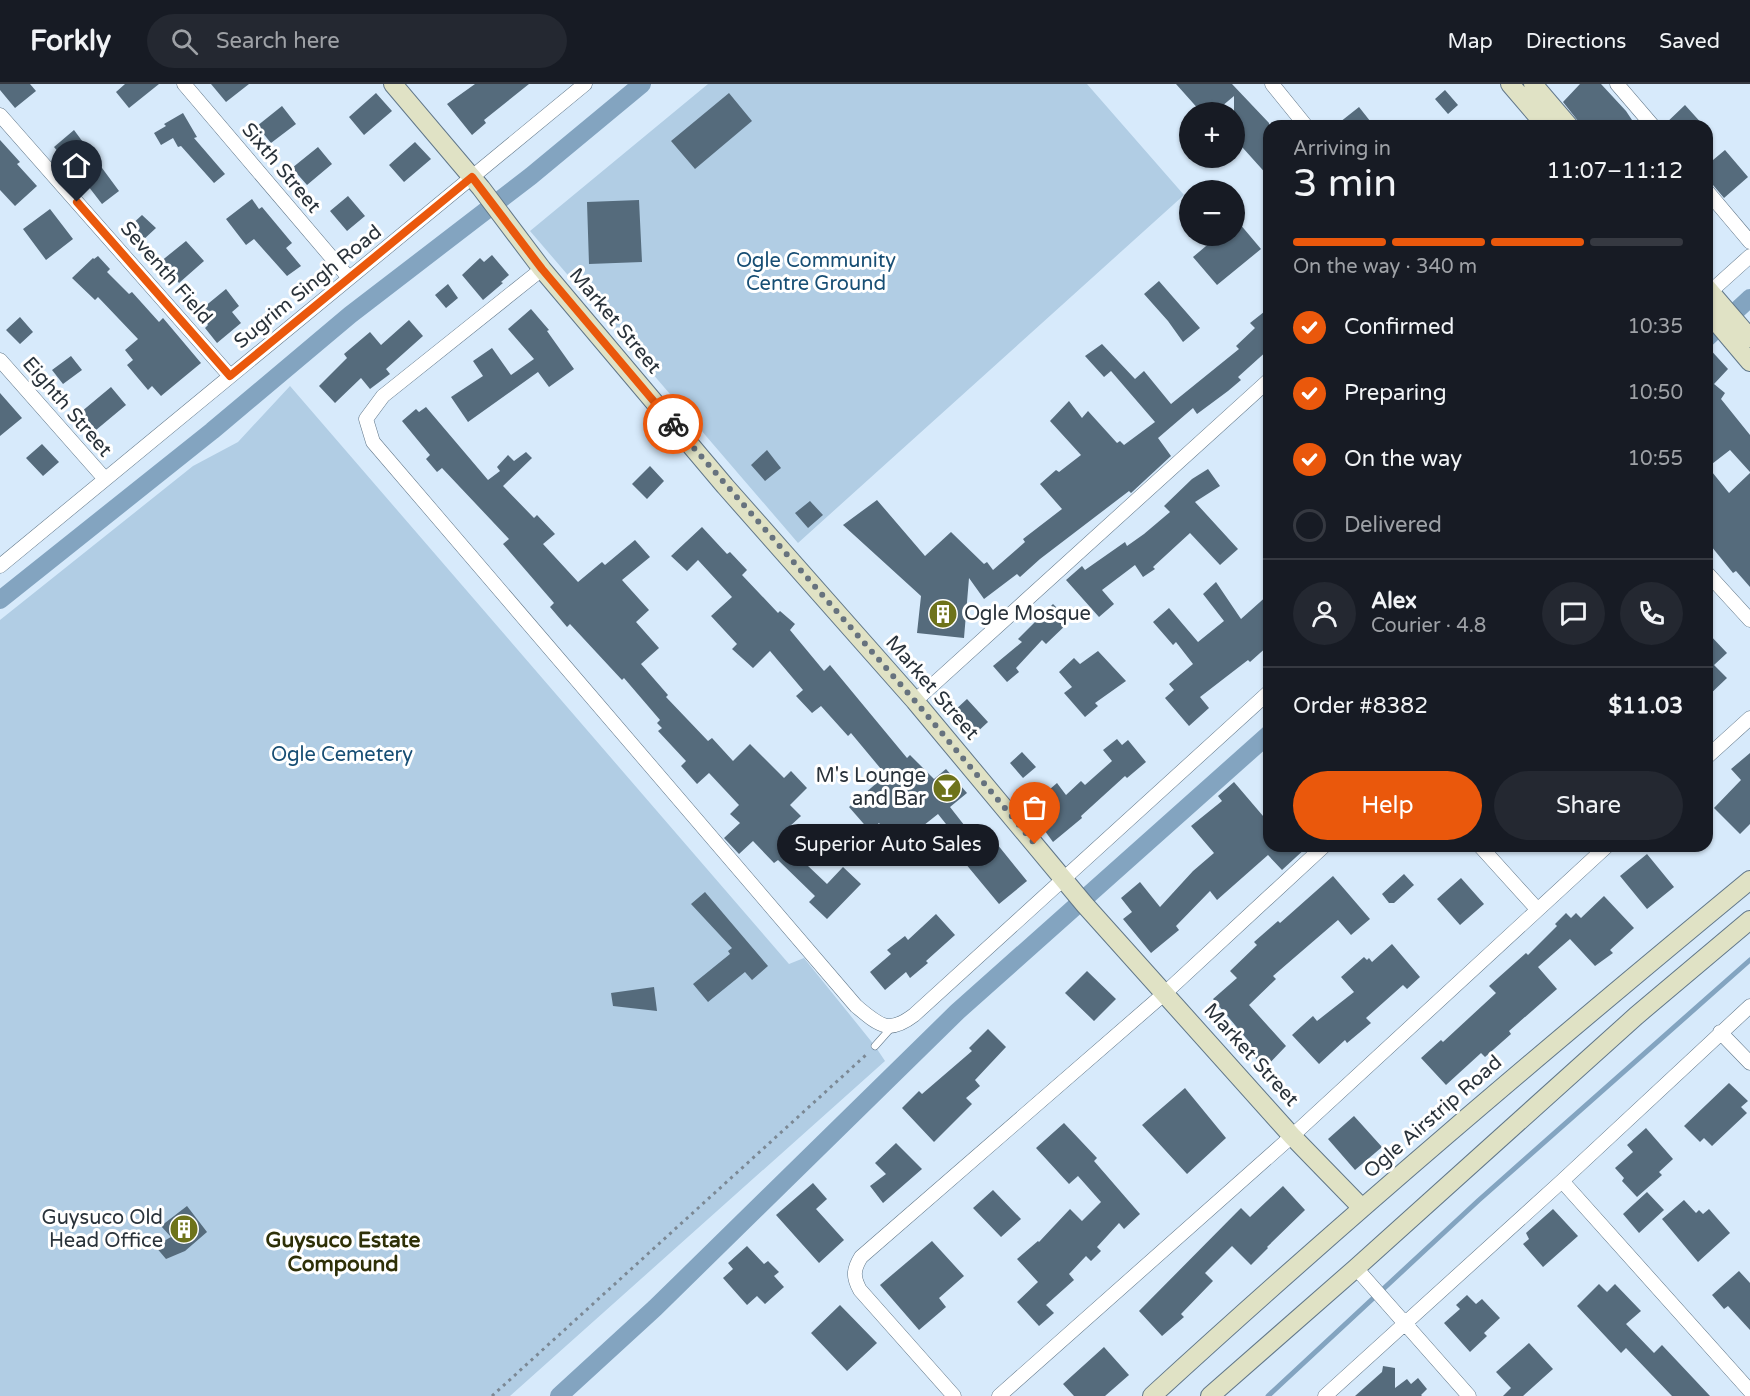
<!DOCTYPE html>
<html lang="en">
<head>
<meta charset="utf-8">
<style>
	:root { --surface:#171b24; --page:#242831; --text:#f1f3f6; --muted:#9ea1a6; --line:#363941; --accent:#ea580c }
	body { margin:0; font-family:"Varela Round",sans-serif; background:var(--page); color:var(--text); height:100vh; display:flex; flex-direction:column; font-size:22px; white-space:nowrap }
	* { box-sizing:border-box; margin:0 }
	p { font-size:20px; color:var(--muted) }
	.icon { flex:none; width:33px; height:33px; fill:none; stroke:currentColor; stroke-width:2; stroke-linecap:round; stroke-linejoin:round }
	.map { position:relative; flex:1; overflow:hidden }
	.drawer { position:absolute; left:1263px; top:36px; width:450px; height:732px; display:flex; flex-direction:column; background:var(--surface); border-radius:18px; box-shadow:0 2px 4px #0004 }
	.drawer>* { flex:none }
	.fabs { position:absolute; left:1179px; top:18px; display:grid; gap:12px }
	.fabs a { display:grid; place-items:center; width:66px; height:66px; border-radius:50%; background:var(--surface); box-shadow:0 2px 4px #0004; font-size:30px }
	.pin { position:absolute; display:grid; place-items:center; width:51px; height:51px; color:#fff; margin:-62px -26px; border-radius:50% 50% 50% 0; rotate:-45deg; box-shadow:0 0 6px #0007 }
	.pin .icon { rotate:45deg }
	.courier { position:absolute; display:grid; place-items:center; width:60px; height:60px; margin:-30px; border:4px solid #ea580c; border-radius:50%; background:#fff; color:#222; box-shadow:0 2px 8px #0007 }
	.bubble { position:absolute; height:42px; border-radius:21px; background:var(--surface); box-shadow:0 2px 4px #0004; font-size:20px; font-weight:600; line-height:42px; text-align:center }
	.overview em { font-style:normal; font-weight:600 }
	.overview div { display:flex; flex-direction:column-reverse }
	.overview { display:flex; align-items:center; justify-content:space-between; height:102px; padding:0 30px }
	h1 { font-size:39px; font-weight:600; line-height:45px }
	.bar { display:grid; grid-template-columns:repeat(4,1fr); gap:9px 6px; align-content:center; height:72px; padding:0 30px }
	.bar i { height:8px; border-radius:4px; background:var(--line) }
	.bar .active { background:var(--accent) }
	.bar p { grid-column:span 4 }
	.line { display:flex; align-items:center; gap:15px; padding:0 30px; border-top:2px solid var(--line) }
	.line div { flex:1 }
	.round { display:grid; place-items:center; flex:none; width:63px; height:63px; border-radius:32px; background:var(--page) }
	ol { padding:0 30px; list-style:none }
	li { display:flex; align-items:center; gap:18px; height:66px }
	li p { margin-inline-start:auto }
	li .icon { padding:6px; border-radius:50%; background:var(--accent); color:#fff; stroke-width:4 }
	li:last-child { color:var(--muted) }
	li i { width:33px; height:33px; border:3px solid var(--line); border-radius:50% }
	.primary-button { display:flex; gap:12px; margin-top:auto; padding:12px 30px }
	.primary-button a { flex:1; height:69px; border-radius:36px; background:var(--accent); color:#fff; font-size:24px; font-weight:600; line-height:69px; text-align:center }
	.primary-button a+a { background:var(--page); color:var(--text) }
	header { display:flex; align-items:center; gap:36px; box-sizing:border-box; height:84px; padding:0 30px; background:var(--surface); border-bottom:2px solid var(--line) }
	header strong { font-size:28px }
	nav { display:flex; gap:33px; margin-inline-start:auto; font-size:21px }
	.search { width:420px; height:54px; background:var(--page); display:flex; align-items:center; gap:15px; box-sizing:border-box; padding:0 21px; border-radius:33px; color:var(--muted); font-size:22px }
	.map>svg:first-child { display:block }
	.green { fill:#b1cde4 }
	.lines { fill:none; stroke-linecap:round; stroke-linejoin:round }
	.stream { stroke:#83a4c0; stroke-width:5 }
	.canal { stroke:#83a4c0; stroke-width:18 }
	.building { fill:#556b7c }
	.lane-casing { stroke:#617789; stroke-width:8 }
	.street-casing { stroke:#617789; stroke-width:15 }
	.secondary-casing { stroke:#617789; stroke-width:20 }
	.path { stroke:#7b8894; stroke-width:3; stroke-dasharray:3 4.5; stroke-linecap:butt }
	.lane { stroke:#fff; stroke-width:7 }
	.street { stroke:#fff; stroke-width:14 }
	.secondary { stroke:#e0e2c5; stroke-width:18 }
	.done { stroke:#66727e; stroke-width:6; stroke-dasharray:0 10.8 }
	.route { stroke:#ea580c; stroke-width:8 }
	.labels { text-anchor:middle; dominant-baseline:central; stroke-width:6; stroke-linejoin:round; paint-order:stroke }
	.street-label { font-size:20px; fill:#29323a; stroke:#fff }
	.park-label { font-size:20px; fill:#174e74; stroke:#fff }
	.poi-label { font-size:20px; fill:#29323a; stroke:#fff; text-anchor:end }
	.neighbourhood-label { font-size:21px; font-weight:bold; fill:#2e3007; stroke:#fff }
</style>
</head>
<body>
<header>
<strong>Forkly</strong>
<div class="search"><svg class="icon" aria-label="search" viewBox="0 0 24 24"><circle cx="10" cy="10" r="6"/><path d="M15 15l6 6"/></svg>Search here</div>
<nav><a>Map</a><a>Directions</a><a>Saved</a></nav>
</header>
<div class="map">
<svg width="1750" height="1312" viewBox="0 0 1750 1312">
	<rect width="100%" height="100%" fill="#d7eafb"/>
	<!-- green -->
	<path class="green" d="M708 0H1087L1184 111 798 459 530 147Z
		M290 302 789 880 804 874 875 962 885 977 510 1312H0V536L193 382 238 358Z"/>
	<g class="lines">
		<!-- stream -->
		<path class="stream" d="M1268 1312 1479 1116 1750 876"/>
		<!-- canal -->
		<path class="canal" d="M1707 254 1750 214
			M0 516 212 347 350 231 531 92 642 0
			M559 1312 655 1224 957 928 1269 650"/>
	</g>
	<!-- building -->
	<path class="building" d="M0 0H30L36 7 15 24 0 6Z
		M125 0H159L129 24 116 8Z
		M211 0H249L226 18Z
		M475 0H529L484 36 486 39 472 51 447 20Z
		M1176 0H1232L1269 39V93L1234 54V12L1215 28 1210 22 1201 28Z
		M1580 0H1601L1626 27 1636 42H1582L1563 18Z
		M1445 6 1458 21 1448 30 1435 15Z
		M376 9 392 27 364 51 349 33Z
		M729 9 752 37 695 85 671 57Z
		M1685 21 1704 42H1663Z
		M282 22 296 40 271 59 257 42Z
		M1359 23 1374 42H1335Z
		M183 29 197 53 194 54 225 90 214 99 181 62 178 63 173 54 161 61 154 49 166 42 164 40Z
		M74 46 119 107 102 120 68 76 66 77 54 63Z
		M0 56 20 78 17 80 37 102 15 122 0 106Z
		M415 58 431 75 404 98 389 81Z
		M318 63 332 80 307 101 292 84Z
		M1725 66 1748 93 1724 114 1713 101 1707 98V81Z
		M348 112 365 132 347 147 330 127Z
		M252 115 259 125 262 123 292 159 286 164 301 182 287 192 254 155 246 161 226 135Z
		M639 116 642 178 589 180 587 118Z
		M50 125 73 155 46 176 23 145Z
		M142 131 156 144 142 157 129 143Z
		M1234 133 1261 165 1217 201 1193 173 1218 152H1234Z
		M186 157 204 177 179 199 160 178Z
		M492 171 509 191 501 198 503 199 483 216 462 191 480 174 484 178Z
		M98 172 110 185 107 188 129 210 132 208 159 238 163 234 201 279 161 312 152 302 148 306 127 281 133 276 125 266 138 255 98 213 95 216 72 194 93 174 94 175Z
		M1159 197 1200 244 1183 258 1168 237 1144 210Z
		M448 200 458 214 446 224 435 211Z
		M226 205 239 222 232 228 241 239 217 259 205 244 208 241 198 228Z
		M1269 224V265L1238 293 1241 296 1228 307 1197 330 1193 324 1158 354 1171 372 1131 409 1129 407 1040 475 1020 493 1017 490 984 515 969 494 964 554 917 549 921 512 843 441 877 416 925 472 951 448 984 480 987 478 993 486 1025 458 1023 455 1062 425 1040 400 1056 386 1059 388 1081 371 1050 337 1069 317 1082 334 1088 327 1117 359 1120 357 1124 361 1155 338 1111 287 1104 293 1085 272 1102 260 1135 295 1144 287 1171 320 1239 265 1236 262 1255 244 1250 239Z
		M531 225 549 246 547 247 574 285 549 303 538 288 468 338 451 313 483 292 473 277 492 264 511 291 534 275 508 245Z
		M20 233 33 248 20 260 6 246Z
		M409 236 423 252 386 285 390 290 370 305 361 294 335 319 319 302 347 274 344 270 370 248 381 261Z
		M1707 262 1728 285 1714 300 1725 309 1721 315 1750 351V388L1730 366 1708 383 1729 409 1750 389V503L1736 487 1733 489 1707 457Z
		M71 272 82 286 63 300 52 286Z
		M111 303 126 321 96 346 81 328Z
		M0 309 22 334 0 352Z
		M426 323 488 396 500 387 497 383 508 371 514 377 526 368 532 374 503 402 534 434 537 431 555 450 543 460 578 498 602 478 605 481 635 456 650 473 622 496 649 526 636 538 659 564 641 580 668 611 666 613 708 657 712 654 733 677 750 660 784 694 791 687 807 704 790 721 801 732 788 744 797 753 788 763 827 800 843 783 861 800 827 835 809 818 815 812 778 776 774 779 753 757 739 770 724 754 740 739 730 730 739 721 709 689 697 700 681 682 686 677 658 647 662 644 657 639 660 636 624 594 622 596 570 540 567 543 550 523 554 519 503 460 509 455 442 384 437 388 426 375 430 371 402 337 416 325 419 328Z
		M42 360 59 378 43 392 26 374Z
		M767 366 781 384 765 397 751 381Z
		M650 382 664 397 647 415 632 400Z
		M1208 385 1220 402 1195 418 1238 465 1220 481 1190 449 1153 483 1155 485 1143 493 1135 481 1102 506 1114 520 1099 533 1066 496 1082 482 1085 486 1125 458 1127 462 1144 450 1170 428 1164 422 1192 395Z
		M810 417 823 431 808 444 795 429Z
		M702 443 727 470 730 468 747 486 742 491 778 529 780 527 795 540 790 546 824 587 830 581 907 674 910 671 934 695 946 685 967 709 950 723 968 746 958 755 938 730 914 749 908 743 892 756 879 739 870 747 849 723 886 691 851 649 848 652 821 622 812 629 796 612 803 606 770 567 753 584 732 565 737 560 711 532 732 513 698 476 687 487 671 472Z
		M1216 498 1241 535 1269 510V561L1250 578 1248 576 1200 613 1209 624 1189 642 1165 614 1174 606 1169 600 1193 580 1176 558 1173 561 1153 538 1169 524 1198 558 1224 537 1203 510Z
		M1053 520 1070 537 1046 560 1042 556 1016 584 1019 588 1007 598 993 582 1022 558 1018 555Z
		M1707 548 1727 569 1714 581 1727 594 1707 613Z
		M1098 567 1126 597 1095 619 1098 622 1085 633 1064 609 1072 603 1059 588 1074 574 1080 580Z
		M967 615 988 638 975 650 954 627Z
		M1117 655 1122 661 1128 656 1146 678 1127 694 1125 692 1081 732 1082 734 1053 758 1028 724 1057 699 1066 711 1081 697 1085 701 1112 677 1103 666Z
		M1022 668 1036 683 1023 694 1010 679Z
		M1750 669V740L1740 750 1714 724 1741 696 1731 685Z
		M1234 698 1269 739V762H1308L1282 786 1268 771 1217 816 1210 807 1176 842 1179 846 1151 869 1123 835 1132 828 1121 814 1140 798 1160 823 1193 787 1214 769 1191 742 1222 717 1218 712Z
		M993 755 1027 797 999 820 965 779Z
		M1647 770 1674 803 1647 825 1620 792Z
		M1404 790 1414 801 1394 819H1389L1382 810Z
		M1333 792 1370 835 1351 851 1338 836 1273 892 1276 895 1249 921 1286 962 1265 984 1246 964 1251 960 1213 915 1237 894 1230 887 1257 861 1254 858 1278 837 1280 839Z
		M1461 794 1484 820 1460 841 1437 815Z
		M705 808 768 882 752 896 745 888 708 918 693 900 730 870 728 867 732 864 691 820Z
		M1604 812 1634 844 1610 866 1613 869 1595 882 1570 855 1538 883 1557 905 1509 947 1511 950 1485 973 1481 969 1446 1001 1421 974 1441 956 1443 958 1496 909 1489 902 1526 869 1528 871 1557 842 1555 840 1566 829 1571 834 1576 829 1581 834Z
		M936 830 955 851 926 877 928 879 910 894 906 888 885 906 870 888 891 870 887 866 905 852 908 856Z
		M1392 860 1420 893 1407 905 1403 901 1366 934 1371 939 1347 959 1345 956 1319 980 1292 951 1313 932 1317 937 1354 908 1341 893 1364 873 1367 876 1369 874 1372 878Z
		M1087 887 1116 915 1094 937 1065 909Z
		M654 903 657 927 613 922 611 909Z
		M988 945 1006 963 975 996 980 1002 966 1014 972 1020 934 1058 902 1024 919 1007 922 1010 972 967 969 964Z
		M1729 999 1748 1017 1741 1023 1747 1029 1712 1062 1704 1054 1700 1058 1684 1042Z
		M1185 1004 1226 1054 1187 1090 1142 1041Z
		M1354 1032 1382 1063 1355 1086 1328 1055Z
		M1064 1039 1097 1074 1094 1077 1140 1130 1124 1145 1119 1139 1097 1163 1101 1167 1091 1177 1086 1172 1069 1190 1074 1196 1046 1221 1054 1229 1039 1242 1017 1218 1038 1198 1017 1175 1038 1157 1039 1158 1070 1125 1082 1137 1101 1118 1078 1092 1069 1100 1036 1064Z
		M1646 1044 1673 1075 1659 1088 1662 1091 1637 1113 1622 1097 1624 1094 1615 1084 1633 1068 1627 1061Z
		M896 1059 922 1085 883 1119 870 1102 886 1090 875 1079Z
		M813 1099 827 1115 816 1125 844 1156 819 1179 776 1131Z
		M1283 1102 1305 1126 1267 1163 1268 1164 1251 1181 1232 1162 1205 1189 1213 1197 1181 1230 1184 1233 1162 1252 1139 1227 1241 1124 1250 1133Z
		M993 1106 1021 1135 1001 1153 973 1124Z
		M1647 1108 1664 1126 1639 1149 1623 1130Z
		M1684 1116 1696 1129 1699 1126 1703 1130 1709 1125 1730 1149 1698 1178 1662 1135Z
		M187 1122 207 1148 185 1167 166 1175 155 1162 171 1153 161 1142Z
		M1553 1125 1578 1152 1543 1183 1523 1160 1529 1155 1526 1149Z
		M932 1157 964 1192 939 1214 946 1223 919 1246 880 1201Z
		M747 1162 764 1180 768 1177 779 1188 774 1192 784 1203 765 1220 757 1212 747 1221 723 1194 733 1185 728 1179Z
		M1739 1187 1750 1199V1246L1728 1222 1724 1225 1712 1211Z
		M1599 1200 1607 1208 1615 1200 1641 1227 1626 1240 1654 1269 1662 1261 1710 1312H1672L1626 1264 1621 1269 1577 1222Z
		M1467 1211 1476 1220 1482 1215 1500 1234 1484 1249 1487 1252 1470 1268 1444 1239 1460 1225 1456 1221Z
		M840 1221 877 1259 847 1287 811 1249Z
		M1529 1259 1553 1285 1523 1312H1503L1511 1304 1496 1288Z
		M1104 1263 1129 1291 1105 1312H1074L1063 1300Z
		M1383 1282 1395 1284V1304L1407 1295 1411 1300 1418 1294 1427 1305 1421 1311 1422 1312H1355L1382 1288Z"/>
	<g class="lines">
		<!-- lane casing -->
		<g class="lane-casing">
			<path id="lane" d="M875 962 891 944"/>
		</g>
		<!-- street casing -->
		<g class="street-casing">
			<path id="street" d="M184 0 349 194
				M1272 0 1306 42
				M1617 0 1653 42
				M0 31 230 292
				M1707 107 1750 158
				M542 185 383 312 366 335 373 358 856 922C879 941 888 951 914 931L1269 608
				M1710 208 1750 172
				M0 276 105 395
				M0 482 585 0
				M1707 489 1750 536
				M915 617 1269 296
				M1707 673 1750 634
				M1480 762 1537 825
				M1720 948 1750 979
				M1562 1097 1750 1307
				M1356 1184 1469 1312
				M954 1312 860 1206C853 1193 853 1186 861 1173L1165 909 1324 762
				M999 1312 1292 1052 1607 762
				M1325 1312 1562 1097 1750 922"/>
		</g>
		<!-- secondary casing -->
		<g class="secondary-casing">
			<path id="secondary" d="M393 0 481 104 542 185 725 402 915 617 1085 821 1292 1052 1362 1124
				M1510 0 1546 42
				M1533 0 1569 42
				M1707 204 1750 254
				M1707 227 1750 278
				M1152 1312C1346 1134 1547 964 1750 796
				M1210 1312 1356 1184 1636 932 1750 836"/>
		</g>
		<!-- path -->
		<path class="path" d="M492 1312 867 970"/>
		<!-- lane -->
		<use href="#lane" class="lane"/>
		<!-- street -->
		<use href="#street" class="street"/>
		<!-- secondary -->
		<use href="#secondary" class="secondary"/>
	</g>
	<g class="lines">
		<!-- done -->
		<path class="done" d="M673 340 915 617 1035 760"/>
		<!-- route -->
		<path class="route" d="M77 118 230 292 472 93 542 185 673 340"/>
	</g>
	<!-- icons -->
	<defs>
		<g id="building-disc" transform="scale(1.5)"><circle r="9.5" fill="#6e731b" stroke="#fff"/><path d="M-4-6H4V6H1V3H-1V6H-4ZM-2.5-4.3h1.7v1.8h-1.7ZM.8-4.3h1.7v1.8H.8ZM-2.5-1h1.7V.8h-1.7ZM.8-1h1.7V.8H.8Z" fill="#fff"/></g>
		<g id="bar-disc" transform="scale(1.5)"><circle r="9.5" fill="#6e731b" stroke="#fff"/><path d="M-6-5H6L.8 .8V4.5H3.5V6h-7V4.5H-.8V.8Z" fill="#fff"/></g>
	</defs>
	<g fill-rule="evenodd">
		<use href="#building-disc" x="943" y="530"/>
		<use href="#bar-disc" x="947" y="704"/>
		<use href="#building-disc" x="184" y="1145"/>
	</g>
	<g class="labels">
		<!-- street labels -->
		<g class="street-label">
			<text transform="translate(281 84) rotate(50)">Sixth Street</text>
			<text transform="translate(166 189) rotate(49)">Seventh Field</text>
			<text transform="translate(308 203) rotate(-39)">Sugrim Singh Road</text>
			<text transform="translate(615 237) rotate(50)">Market Street</text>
			<text transform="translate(67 323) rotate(49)">Eighth Street</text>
			<text transform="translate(932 604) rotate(49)">Market Street</text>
			<text transform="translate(1251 971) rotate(48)">Market Street</text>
			<text transform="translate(1433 1033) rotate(-41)">Ogle Airstrip Road</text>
		</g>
		<!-- park labels -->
		<g class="park-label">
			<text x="816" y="177">Ogle Community<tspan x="816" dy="23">Centre Ground</tspan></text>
			<text x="342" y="671">Ogle Cemetery</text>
		</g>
		<!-- poi labels -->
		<g class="poi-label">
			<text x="964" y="530" text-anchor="start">Ogle Mosque</text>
			<text x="926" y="692">M's Lounge<tspan x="926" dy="23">and Bar</tspan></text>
			<text x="163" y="1134">Guysuco Old<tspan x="163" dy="23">Head Office</tspan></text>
		</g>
		<!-- neighbourhood labels -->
		<g class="neighbourhood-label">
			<text x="343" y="1156">Guysuco Estate<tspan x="343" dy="24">Compound</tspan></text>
		</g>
	</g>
</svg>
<div class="fabs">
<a>+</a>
<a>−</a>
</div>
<div class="pin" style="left:1035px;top:760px;background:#ea580c"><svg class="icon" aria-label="bag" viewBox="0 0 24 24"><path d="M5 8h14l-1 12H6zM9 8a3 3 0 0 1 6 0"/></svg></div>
<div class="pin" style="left:77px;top:118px;background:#1f2937"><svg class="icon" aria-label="home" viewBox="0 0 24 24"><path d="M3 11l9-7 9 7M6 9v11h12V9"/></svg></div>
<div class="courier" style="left:673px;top:340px"><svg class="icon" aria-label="bike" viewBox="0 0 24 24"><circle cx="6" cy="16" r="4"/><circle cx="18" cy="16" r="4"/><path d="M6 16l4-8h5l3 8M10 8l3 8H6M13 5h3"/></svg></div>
<div class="bubble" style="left:777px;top:740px;width:222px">Superior Auto Sales</div>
<section class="drawer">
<div class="overview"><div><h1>3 min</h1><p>Arriving in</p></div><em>11:07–11:12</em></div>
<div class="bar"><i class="active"></i><i class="active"></i><i class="active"></i><i></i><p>On the way · 340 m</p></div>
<ol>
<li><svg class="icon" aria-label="check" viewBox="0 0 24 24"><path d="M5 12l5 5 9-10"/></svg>Confirmed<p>10:35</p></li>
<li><svg class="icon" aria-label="check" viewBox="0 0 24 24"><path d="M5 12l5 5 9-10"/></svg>Preparing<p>10:50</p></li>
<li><svg class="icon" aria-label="check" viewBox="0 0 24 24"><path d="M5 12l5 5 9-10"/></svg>On the way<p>10:55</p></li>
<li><i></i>Delivered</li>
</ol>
<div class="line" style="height:108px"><a class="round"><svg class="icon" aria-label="person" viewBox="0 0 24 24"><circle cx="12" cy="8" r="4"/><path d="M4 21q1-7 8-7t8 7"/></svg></a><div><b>Alex</b><p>Courier · 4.8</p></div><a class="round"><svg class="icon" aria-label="chat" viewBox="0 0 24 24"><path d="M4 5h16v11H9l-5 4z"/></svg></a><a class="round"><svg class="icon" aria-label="phone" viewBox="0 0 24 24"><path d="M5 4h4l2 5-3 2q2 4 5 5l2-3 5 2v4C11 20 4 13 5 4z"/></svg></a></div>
<div class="line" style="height:78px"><div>Order #8382</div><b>$11.03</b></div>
<div class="primary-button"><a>Help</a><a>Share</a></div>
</section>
</div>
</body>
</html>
